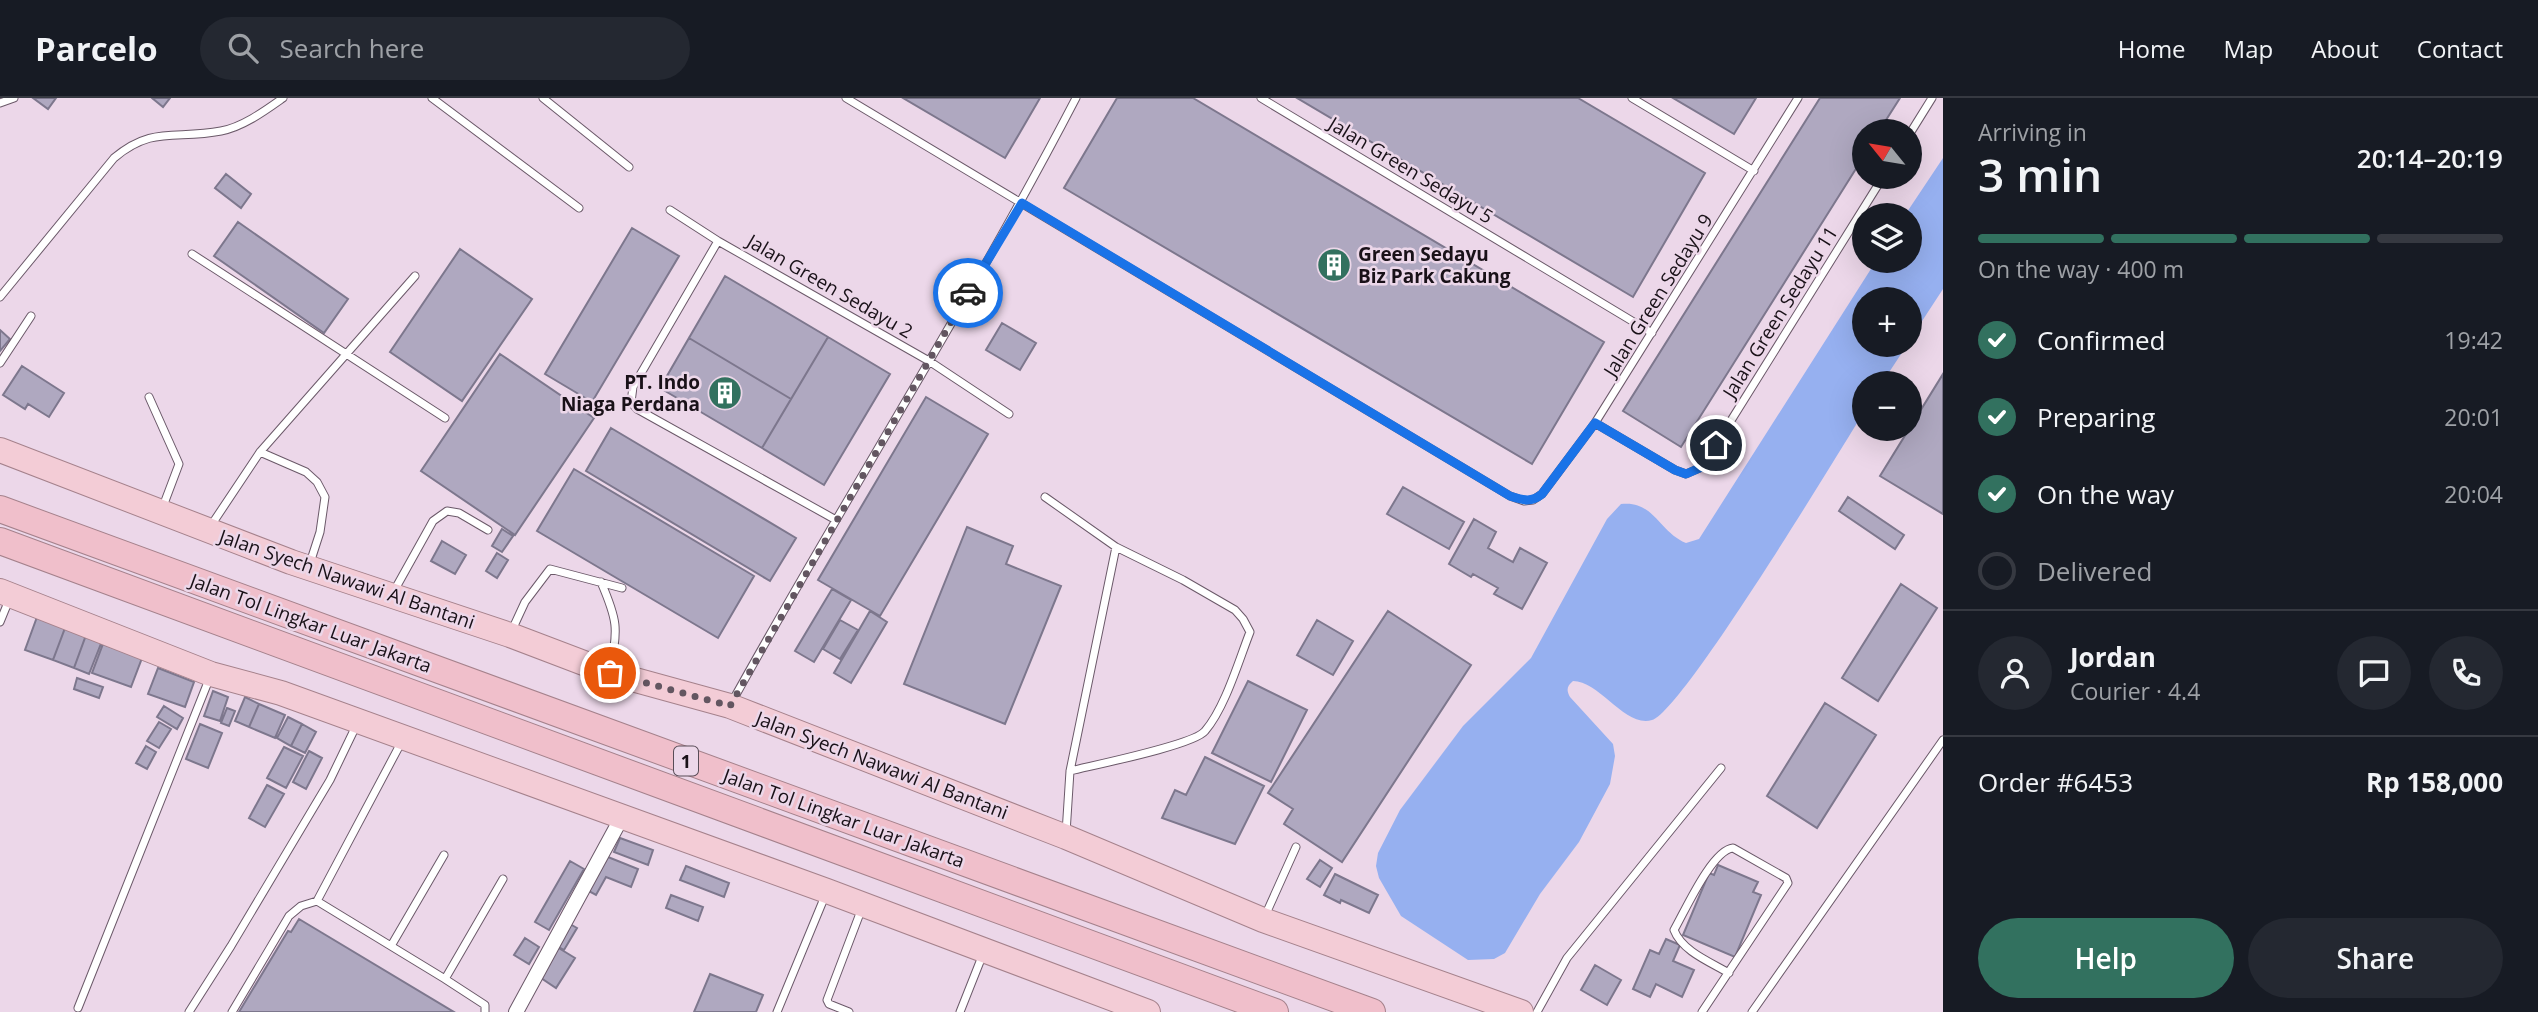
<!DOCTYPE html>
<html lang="en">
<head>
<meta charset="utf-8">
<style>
	:root { --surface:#171b24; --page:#242831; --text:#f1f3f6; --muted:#9ea1a6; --line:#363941; --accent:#32715f }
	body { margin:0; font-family:"Open Sans",sans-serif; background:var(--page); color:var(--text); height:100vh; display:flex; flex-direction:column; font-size:26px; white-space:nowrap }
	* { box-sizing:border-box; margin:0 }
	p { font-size:23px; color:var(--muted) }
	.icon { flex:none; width:38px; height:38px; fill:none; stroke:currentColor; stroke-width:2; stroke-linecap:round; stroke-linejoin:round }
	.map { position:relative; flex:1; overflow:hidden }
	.side { display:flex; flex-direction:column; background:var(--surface); width:595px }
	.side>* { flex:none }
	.needle { width:46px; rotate:300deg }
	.tools { position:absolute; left:1852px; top:21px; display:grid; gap:14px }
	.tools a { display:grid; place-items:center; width:70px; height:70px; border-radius:50%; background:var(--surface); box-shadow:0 7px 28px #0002; font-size:35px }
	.pin { position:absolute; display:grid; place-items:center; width:60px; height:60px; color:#fff; margin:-30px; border:4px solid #fff; border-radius:50%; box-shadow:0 2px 7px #0007 }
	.courier { position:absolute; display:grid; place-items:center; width:70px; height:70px; margin:-35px; border:5px solid #1a73e8; border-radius:50%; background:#fff; color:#222; box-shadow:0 2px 9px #0007 }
	.headline em { font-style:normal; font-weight:600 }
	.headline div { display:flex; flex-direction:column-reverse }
	.headline { display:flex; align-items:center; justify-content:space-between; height:119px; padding:0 35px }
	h1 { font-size:46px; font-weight:600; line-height:52px }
	.bar { display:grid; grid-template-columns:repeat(4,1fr); gap:10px 7px; align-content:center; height:84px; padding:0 35px }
	.bar i { height:9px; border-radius:5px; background:var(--line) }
	.bar .active { background:var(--accent) }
	.bar p { grid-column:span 4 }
	.line { display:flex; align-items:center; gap:18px; padding:0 35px; border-top:2px solid var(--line) }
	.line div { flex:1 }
	.round { display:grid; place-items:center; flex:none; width:74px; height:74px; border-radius:37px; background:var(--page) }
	ol { padding:0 35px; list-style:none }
	li { display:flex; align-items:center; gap:21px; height:77px }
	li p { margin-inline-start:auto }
	li .icon { padding:7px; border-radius:50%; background:var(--accent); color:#fff; stroke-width:4 }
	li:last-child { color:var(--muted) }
	li i { width:38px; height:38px; border:4px solid var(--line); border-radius:50% }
	.cta { display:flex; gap:14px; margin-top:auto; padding:14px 35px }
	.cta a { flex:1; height:80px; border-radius:42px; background:var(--accent); color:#fff; font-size:28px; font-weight:600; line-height:80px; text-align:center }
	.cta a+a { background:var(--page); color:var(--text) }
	header { display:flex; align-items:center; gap:42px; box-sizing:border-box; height:98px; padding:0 35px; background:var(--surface); border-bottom:2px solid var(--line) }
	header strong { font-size:33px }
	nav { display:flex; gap:38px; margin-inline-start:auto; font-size:24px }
	.search { width:490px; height:63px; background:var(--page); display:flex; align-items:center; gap:18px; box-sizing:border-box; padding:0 24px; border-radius:38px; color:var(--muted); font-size:26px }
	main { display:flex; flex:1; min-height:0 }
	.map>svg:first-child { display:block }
	.water { fill:#96b0f0 }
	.building { fill:#afa8c0; stroke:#7d778d; stroke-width:2 }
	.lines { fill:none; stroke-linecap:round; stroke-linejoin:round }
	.service-casing { stroke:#6b5969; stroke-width:9 }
	.minor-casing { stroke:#6b5969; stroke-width:16 }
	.trunk-casing { stroke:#a5828c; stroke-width:26 }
	.motorway-casing { stroke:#a5828c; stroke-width:28 }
	.service { stroke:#fff; stroke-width:7 }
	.minor { stroke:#fff; stroke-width:14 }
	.trunk { stroke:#f3ccd6; stroke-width:24 }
	.motorway { stroke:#f0bfcb; stroke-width:26 }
	.done { stroke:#635661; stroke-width:7; stroke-dasharray:0 12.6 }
	.route { stroke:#1a73e8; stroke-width:9 }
	.labels { text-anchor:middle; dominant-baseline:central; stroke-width:5; stroke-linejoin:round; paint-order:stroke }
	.shield { fill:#ecd7e9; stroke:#584c57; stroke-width:2 }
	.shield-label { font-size:18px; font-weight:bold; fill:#191118 }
	.street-label { font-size:19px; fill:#191118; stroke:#ecd7e9 }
	.poi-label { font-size:19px; font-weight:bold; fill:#191118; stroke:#ecd7e9; text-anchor:start }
</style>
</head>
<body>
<header>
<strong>Parcelo</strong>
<div class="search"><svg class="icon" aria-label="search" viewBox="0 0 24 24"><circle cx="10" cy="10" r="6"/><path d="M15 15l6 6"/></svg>Search here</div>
<nav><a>Home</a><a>Map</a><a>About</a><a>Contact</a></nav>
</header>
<main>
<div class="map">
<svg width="1943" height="914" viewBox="0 0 1943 914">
	<rect width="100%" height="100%" fill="#ecd7e9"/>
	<!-- water -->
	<path class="water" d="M1943 60V191L1909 243V201H1864V247H1907L1882 285H1864V314C1837 357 1682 614 1652 622 1625 630 1600 583 1573 583 1567 588 1566 592 1570 599L1613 646 1615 658 1610 686 1579 744 1540 796 1505 855 1494 861 1468 862 1401 818 1379 780 1376 768 1378 755 1400 712 1463 628 1531 560 1607 421 1621 406C1654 402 1659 434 1686 445L1699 441 1876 163H1909V117H1905Z"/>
	<!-- building -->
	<path class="building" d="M33 0H56L48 11Z
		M152 0H170L163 9Z
		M903 0H1040L1005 60Z
		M1117 0H1193L1604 244 1532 366 1064 90Z
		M1297 0H1578L1705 75 1633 199Z
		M1673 0H1756L1734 36Z
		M1820 0H1900L1879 33H1864V58L1681 349 1623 313Z
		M226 76 251 96 241 110 215 90Z
		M238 124 348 201 324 235 214 158Z
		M632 130 679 158 592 304 545 276Z
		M460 151 532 201 462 303 390 254Z
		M725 178 828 239 791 301 689 240Z
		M1002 225 1036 245 1020 272 986 252Z
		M0 232 10 241 0 253Z
		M828 239 890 276 824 387 762 350Z
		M689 240 791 301 762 350 660 290Z
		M500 256 594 320 515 437 421 373Z
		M22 268 64 295 49 319 28 306 25 311 3 297Z
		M1943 276V416L1880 378Z
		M926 299 988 336 880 518 818 482Z
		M611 330 796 440 770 483 586 373Z
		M574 371 754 478 718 540 537 433Z
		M1403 389 1464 424 1449 451 1387 416Z
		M1848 399 1904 437 1895 451 1839 413Z
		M1474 421 1496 434 1488 450 1513 464 1520 450 1547 465 1522 511 1494 496 1498 490 1473 476 1471 479 1449 466Z
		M967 429 1013 448 1006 466 1061 488 1005 626 904 586Z
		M502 431 513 438 502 454 492 448Z
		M442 443 466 457 455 476 431 463Z
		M497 455 508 462 497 480 486 473Z
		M1901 486 1937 510 1878 603 1842 580Z
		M832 491 851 502 814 564 795 553Z
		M870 513 887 524 851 585 834 575Z
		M1388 513 1471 567 1342 764 1284 726 1293 711 1268 695Z
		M37 519 65 530 53 562 25 552Z
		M840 522 858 532 840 561 823 551Z
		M1317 522 1353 543 1333 577 1297 557Z
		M65 530 86 537 74 570 53 562Z
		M86 537 102 543 89 576 74 570Z
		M103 546 142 560 131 589 92 575Z
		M158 570 194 584 185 609 148 596Z
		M77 580 103 589 99 600 74 591Z
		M1248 583 1307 612 1271 684 1212 655Z
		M213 593 228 599 220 623 204 618Z
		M245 599 259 606 249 629 235 623Z
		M1825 605 1876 637 1817 730 1767 698Z
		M259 606 285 617 275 640 249 629Z
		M164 608 183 620 177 631 157 619Z
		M227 610 235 613 229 628 221 625Z
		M288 619 302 626 291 648 277 640Z
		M159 624 171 631 159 650 147 643Z
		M200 626 222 635 208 670 186 661Z
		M302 626 316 634 305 655 291 648Z
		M146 648 156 654 147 671 136 665Z
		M284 649 303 658 286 690 267 680Z
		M309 653 322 660 306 691 293 684Z
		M1205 659 1264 688 1235 746 1162 720 1175 692 1186 697Z
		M267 687 284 696 265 729 249 720Z
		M620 740 653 752 648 767 614 754Z
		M603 757 638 771 631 789 606 779 596 797 585 791Z
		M1320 762 1332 770 1320 789 1307 781Z
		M570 763 584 771 549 832 535 824Z
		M1718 767 1758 784 1753 794 1761 797 1735 859 1683 837 1709 775 1714 777Z
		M686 768 729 785 724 799 680 782Z
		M1335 776 1378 797 1369 815 1341 802 1340 805 1324 797Z
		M671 797 703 809 698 823 666 810Z
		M299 821 454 914H239L288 833 291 834Z
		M570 826 577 830 564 852 557 848Z
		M525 840 539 849 529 866 514 857Z
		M1666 841 1680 847 1673 863 1694 872 1682 899 1656 886 1650 899 1633 891 1650 852 1659 856Z
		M557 849 575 860 556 890 538 878Z
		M1595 867 1621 882 1607 907 1581 892Z
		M710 876 763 897 756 914H694Z"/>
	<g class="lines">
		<!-- service casing -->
		<g class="service-casing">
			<path id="service" d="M432 0 579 110
				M543 0 629 69
				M846 0 1510 398 1524 403 1533 402 1542 396 1595 325 1798 0
				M1261 0 1652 235
				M1632 0 1754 73
				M0 5 14 0
				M1909 37 1932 0
				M670 112 718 143 929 263 1009 316
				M718 143 633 289 631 304 637 311 836 422
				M192 156 445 320
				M0 199 114 60C153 27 176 42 221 33 243 29 266 12 283 0
				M0 265 31 218
				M149 299 179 366 162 411
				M1595 325 1675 372 1686 376 1702 369 1883 79
				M260 354 306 374 317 384 325 399 320 434 310 465
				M1045 399 1116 449 1070 673 1066 735
				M210 429 260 354 415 178
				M601 484C617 521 619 531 610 571
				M394 493 433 423 447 413 459 415 488 432
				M0 524 9 502
				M512 532 525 504 550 471 622 490
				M732 604C844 401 969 206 1076 0
				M1070 673C1094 667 1194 647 1205 633 1225 610 1239 562 1250 534L1243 521 1235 512 1183 482 1116 449
				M317 803 445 881
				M1265 818 1296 749
				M391 848 444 757
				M78 910 210 579
				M189 914 231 848 330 682 356 628
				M232 914 289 818 301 808 317 803 402 643
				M485 914V907L445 881 503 781
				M777 914 825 798
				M849 914 829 906 827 902 862 810
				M960 914 983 856
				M1537 914 1567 860 1721 670
				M1702 914 1788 785 1786 780 1733 750C1712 752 1685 813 1674 832 1682 853 1710 864 1729 875
				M1752 914 1943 642"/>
		</g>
		<!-- minor casing -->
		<g class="minor-casing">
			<path id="minor" d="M516 914 622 719"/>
		</g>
		<!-- trunk casing -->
		<g class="trunk-casing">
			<path id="trunk" d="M0 352 291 464 510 537 610 575 730 608 1066 739 1263 822 1521 914
				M0 493 211 576 281 595 827 793 1148 914"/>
		</g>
		<!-- motorway casing -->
		<g class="motorway-casing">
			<path id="motorway" d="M0 411 1372 914
				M0 443 1275 914"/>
		</g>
		<!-- service -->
		<use href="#service" class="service"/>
		<!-- minor -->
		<use href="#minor" class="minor"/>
		<!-- trunk -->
		<use href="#trunk" class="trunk"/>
		<!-- motorway -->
		<use href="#motorway" class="motorway"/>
	</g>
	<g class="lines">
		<!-- done -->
		<path class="done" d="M610 575 730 608 968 195"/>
		<!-- route -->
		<path class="route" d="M968 195 1022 105 1510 398C1523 402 1531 405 1542 396L1595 325 1675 372 1686 376 1702 369 1716 347"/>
	</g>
	<!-- icons -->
	<defs>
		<g id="building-disc" transform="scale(1.75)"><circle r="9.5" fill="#32715f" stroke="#ecd7e9"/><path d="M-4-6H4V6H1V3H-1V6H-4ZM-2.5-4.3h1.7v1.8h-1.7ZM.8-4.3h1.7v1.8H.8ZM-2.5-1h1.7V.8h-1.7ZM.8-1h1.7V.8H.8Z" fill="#fff"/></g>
	</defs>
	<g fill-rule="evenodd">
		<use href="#building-disc" x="1334" y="167"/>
		<use href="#building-disc" x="725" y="295"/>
	</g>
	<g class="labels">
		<!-- shield labels -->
		<rect class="shield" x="674" y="648.5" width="24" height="29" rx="5"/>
		<g class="shield-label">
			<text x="686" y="663">1</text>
		</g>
		<!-- street labels -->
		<g class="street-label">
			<text transform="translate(1411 72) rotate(31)">Jalan Green Sedayu 5</text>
			<text transform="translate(830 188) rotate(30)">Jalan Green Sedayu 2</text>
			<text transform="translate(1658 197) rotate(-58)">Jalan Green Sedayu 9</text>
			<text transform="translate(1780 214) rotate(-58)">Jalan Green Sedayu 11</text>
			<text transform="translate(347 481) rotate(19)">Jalan Syech Nawawi Al Bantani</text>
			<text transform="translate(311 525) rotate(20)">Jalan Tol Lingkar Luar Jakarta</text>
			<text transform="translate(882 667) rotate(21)">Jalan Syech Nawawi Al Bantani</text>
			<text transform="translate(844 720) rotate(20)">Jalan Tol Lingkar Luar Jakarta</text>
		</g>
		<!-- poi labels -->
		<g class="poi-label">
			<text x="1358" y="156">Green Sedayu<tspan x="1358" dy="22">Biz Park Cakung</tspan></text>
			<text x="700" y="284" text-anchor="end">PT. Indo<tspan x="700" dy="22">Niaga Perdana</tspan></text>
		</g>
	</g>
</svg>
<div class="tools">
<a><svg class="needle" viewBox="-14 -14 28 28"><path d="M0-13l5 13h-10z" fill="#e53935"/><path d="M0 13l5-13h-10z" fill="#9ea1a6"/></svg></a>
<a><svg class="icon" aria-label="layers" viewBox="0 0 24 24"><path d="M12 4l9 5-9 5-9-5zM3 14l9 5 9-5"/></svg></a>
<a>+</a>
<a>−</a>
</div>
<div class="pin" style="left:610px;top:575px;background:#ea580c"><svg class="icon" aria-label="bag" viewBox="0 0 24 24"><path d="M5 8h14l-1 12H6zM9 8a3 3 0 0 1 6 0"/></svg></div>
<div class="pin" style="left:1716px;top:347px;background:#1f2937"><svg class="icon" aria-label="home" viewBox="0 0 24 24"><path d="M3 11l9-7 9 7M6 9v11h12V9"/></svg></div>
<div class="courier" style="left:968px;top:195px"><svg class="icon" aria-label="car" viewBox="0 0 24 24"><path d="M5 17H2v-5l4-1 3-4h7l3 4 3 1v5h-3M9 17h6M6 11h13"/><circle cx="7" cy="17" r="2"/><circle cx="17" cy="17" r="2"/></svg></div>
</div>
<section class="side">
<div class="headline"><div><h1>3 min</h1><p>Arriving in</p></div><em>20:14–20:19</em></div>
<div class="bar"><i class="active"></i><i class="active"></i><i class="active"></i><i></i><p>On the way · 400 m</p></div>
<ol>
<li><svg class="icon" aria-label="check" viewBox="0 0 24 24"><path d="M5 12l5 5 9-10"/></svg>Confirmed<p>19:42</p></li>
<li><svg class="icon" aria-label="check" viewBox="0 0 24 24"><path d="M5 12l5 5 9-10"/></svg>Preparing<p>20:01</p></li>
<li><svg class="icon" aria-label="check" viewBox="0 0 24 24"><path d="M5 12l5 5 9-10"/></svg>On the way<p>20:04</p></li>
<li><i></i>Delivered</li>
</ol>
<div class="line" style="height:126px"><a class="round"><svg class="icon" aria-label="person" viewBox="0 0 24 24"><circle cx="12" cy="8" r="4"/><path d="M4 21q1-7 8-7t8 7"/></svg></a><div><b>Jordan</b><p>Courier · 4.4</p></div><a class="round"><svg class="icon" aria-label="chat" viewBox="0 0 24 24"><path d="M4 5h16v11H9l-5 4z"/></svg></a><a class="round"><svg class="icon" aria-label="phone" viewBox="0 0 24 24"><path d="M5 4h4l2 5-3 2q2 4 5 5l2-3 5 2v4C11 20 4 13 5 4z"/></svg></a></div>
<div class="line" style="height:91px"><div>Order #6453</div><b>Rp 158,000</b></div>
<div class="cta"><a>Help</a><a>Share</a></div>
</section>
</main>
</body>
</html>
